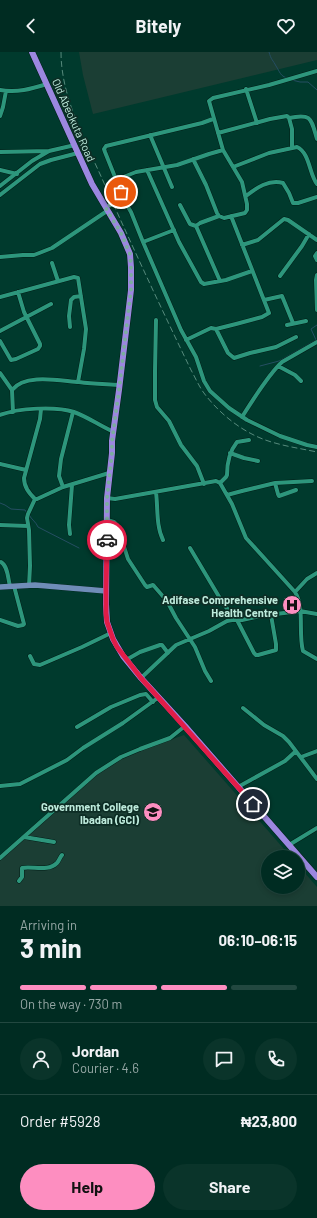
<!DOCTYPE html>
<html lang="en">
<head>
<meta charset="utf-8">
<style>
	:root { --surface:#002c22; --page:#0a342a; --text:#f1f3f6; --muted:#95a7a5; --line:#224840; --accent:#fd8ec0 }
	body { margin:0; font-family:Barlow,sans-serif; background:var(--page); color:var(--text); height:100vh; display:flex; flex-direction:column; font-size:15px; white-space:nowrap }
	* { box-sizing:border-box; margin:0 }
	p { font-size:13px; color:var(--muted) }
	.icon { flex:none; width:22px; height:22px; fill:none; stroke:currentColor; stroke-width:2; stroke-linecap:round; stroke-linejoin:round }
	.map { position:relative; height:854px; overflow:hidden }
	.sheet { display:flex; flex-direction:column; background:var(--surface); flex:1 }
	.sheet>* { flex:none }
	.buttons { position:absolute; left:261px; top:798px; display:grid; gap:8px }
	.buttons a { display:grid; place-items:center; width:44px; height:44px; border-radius:50%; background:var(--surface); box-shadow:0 2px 6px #0003,0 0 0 1px var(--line); font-size:20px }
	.pin { position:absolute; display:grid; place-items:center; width:34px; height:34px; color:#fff; margin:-17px; border:2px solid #fff; border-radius:50%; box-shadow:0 1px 4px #0007 }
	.courier { position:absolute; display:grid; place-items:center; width:40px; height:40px; margin:-20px; border:3px solid #e11d48; border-radius:50%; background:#fff; color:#222; box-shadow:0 1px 5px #0007 }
	.summary em { font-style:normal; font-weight:700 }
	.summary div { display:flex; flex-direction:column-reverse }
	.summary { display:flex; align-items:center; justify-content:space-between; height:68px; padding:0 20px }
	h1 { font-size:26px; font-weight:700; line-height:30px }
	.bar { display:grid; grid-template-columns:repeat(4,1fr); gap:6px 4px; align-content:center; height:48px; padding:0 20px }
	.bar i { height:5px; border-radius:3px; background:var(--line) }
	.bar .active { background:var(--accent) }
	.bar p { grid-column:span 4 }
	.line { display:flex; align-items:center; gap:10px; padding:0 20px; border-top:1px solid var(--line) }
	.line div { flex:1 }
	.round { display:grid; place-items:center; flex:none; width:42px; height:42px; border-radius:21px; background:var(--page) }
	.action { display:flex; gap:8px; margin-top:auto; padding:8px 20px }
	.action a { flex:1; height:46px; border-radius:24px; background:var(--accent); color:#111; font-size:16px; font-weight:700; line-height:46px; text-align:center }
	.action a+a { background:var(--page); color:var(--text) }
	header { display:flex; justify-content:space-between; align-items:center; height:52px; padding:0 20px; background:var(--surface); font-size:18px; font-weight:700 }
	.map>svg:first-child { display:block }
	.built { fill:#1b3e34 }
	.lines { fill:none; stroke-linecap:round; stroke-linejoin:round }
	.stream { stroke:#254e62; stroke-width:1 }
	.minor-casing { stroke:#001e17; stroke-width:5 }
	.major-casing { stroke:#001e17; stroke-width:6 }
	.highway-casing { stroke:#001e17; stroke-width:7 }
	.minor { stroke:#2d967c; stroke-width:4 }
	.major { stroke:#6f8db8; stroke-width:5.5 }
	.highway { stroke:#9b87e0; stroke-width:6 }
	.rail { stroke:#568a7c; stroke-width:1; stroke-dasharray:6 3; stroke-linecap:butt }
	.done { stroke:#7cad9f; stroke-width:4; stroke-dasharray:0 7.2 }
	.route { stroke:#e11d48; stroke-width:5 }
	.labels { text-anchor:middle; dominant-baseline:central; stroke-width:3.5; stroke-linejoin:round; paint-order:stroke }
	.street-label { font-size:11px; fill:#beebdc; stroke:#0d2d25 }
	.poi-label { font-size:11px; font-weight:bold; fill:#beebdc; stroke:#0d2d25; text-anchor:end }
</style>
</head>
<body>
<header><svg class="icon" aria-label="back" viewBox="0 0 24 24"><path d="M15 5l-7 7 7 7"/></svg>Bitely<svg class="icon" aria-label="heart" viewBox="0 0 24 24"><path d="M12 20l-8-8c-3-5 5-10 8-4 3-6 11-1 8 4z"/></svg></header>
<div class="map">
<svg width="317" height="854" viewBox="0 0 317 854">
	<rect width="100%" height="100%" fill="#003a2d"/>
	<!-- built -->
	<path class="built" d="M79 0H317V8L93 62 83 23Z
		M184 683 291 805H268V835H298V813L317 835V854H0V808L105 715 133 701Z"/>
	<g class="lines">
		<!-- stream -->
		<path class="stream" d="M269 0C271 8 273 8 276 14 280 20 280 24 287 26
			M292 28 300 30H308L317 38
			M260 314 279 309 316 288 311 277 317 273
			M0 451 5 453 11 457 25 458 27 461
			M29 463C32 468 36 470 38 475L79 496"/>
		<!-- minor casing -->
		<g class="minor-casing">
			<path id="minor" d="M246 37 257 71
				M0 38C17 41 31 37 47 32
				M0 64 3 55 6 39
				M289 66 292 77V95
				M213 67 202 71 106 94 104 97 105 100 121 140 122 145 131 160 143 190 181 278 196 305 204 329 210 339 229 356 247 368 280 384 307 393 317 395
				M218 81 270 67 287 64 289 66C312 61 311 67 317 87
				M150 83 172 135
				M0 100 49 99 75 93
				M193 107 206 133 217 161 219 164 224 166 245 161 247 158V152L242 130 223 98 209 49 213 46 269 33 317 19
				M233 115 269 101 297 95C310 101 309 122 317 132
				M0 118 17 122
				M147 118 179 190 201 230 204 232 226 228 252 219
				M116 128 136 120 177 113 209 102 223 98
				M0 134 32 109 49 99
				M0 143 40 112 51 108 78 101
				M246 144C256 136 269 127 283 131L289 141 293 151H298L317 145
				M180 153 190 172 196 174 200 171 219 164
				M105 155 114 152 122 145
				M196 174 220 229
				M143 190 174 178
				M242 193 258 188 284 167 288 168 317 188
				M317 201 315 204 317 208
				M0 205 23 203H34L52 196 107 159
				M52 211 58 229
				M317 223 316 228 317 258
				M280 224 302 194 309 182
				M0 245 63 228 74 225 78 226 86 277 84 297 78 330
				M264 248 282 244 293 271
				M156 268 155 319V348L157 355 169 369 181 393 197 414 204 432
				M287 273 306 269
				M70 275 69 264 71 248 74 245 81 244
				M216 277 228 301 234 306 250 301 276 295 296 285
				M0 279 51 252
				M186 288 211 276 216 277 236 272 262 265 269 261 231 164
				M0 289 11 308 16 307 38 297 40 294V292L24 260 18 240
				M278 314 295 323 301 329
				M0 321 12 338 13 360
				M12 338C25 321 61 329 79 330 93 332 106 332 120 333
				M0 363C18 356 56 354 74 360 88 365 100 374 114 380
				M242 365C252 349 269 322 282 310L317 290
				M230 401 244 406 258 409
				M0 412 26 418
				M220 431 226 425 227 423C227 410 229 400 237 390L249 388
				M275 431 278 442 279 444 296 438
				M63 435 59 424 61 407 73 360
				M156 440C158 456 156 474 163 488
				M227 443 242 439 275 431 312 429
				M107 446 115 447 216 429 220 431 232 452 246 486 295 540C305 556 298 581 303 599L317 607
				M35 447C29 441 24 435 24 426L40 367 41 357
				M35 447H37L63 435 109 421
				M107 468 114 470 117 473 128 507 145 533 147 535 153 533 154 534 167 549 176 566 195 595 205 619 211 629
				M0 473 28 474
				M70 482 69 473 72 433
				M190 496 221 548 235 568
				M1 510C8 514 8 527 10 534
				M29 534 30 514 29 478 27 466 28 462 35 447
				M295 540 307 527 317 521
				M0 568 18 574 23 573 24 572 14 534
				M237 568 254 601 256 603H258L276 598V592L271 563
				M30 604 34 612 40 613 82 595 111 581
				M126 608 140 600 160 593H162L168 601
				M141 626 176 593 209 579 227 569 232 568H242L260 564 300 559 317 562
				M243 656 264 673 283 684 289 690 317 727
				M77 675 111 655 140 643 146 642 153 650
				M301 705 317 699
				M0 734 20 732 67 708 83 696 123 671 159 645
				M238 735 285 709 296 699
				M24 785 54 790
				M289 793 317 776
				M0 806 96 721 121 705 140 697 170 686 185 674
				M19 829 22 825V816C33 814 48 820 57 811 59 809 60 805 62 803"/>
		</g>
		<!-- major casing -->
		<g class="major-casing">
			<path id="major" d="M0 535 35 533 106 539"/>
		</g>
		<!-- highway casing -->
		<g class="highway-casing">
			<path id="highway" d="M32 0 92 132 121 181 130 202 131 215V238L119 338 112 389V401L107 446 106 552 107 570 113 587 123 604 141 626 185 674 317 825"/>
		</g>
		<!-- minor -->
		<use href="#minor" class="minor"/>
		<!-- major -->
		<use href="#major" class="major"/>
		<!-- highway -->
		<use href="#highway" class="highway"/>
		<!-- rail -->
		<path class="rail" d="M61 0C61 46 86 90 104 131 132 194 161 256 191 318 196 327 200 337 207 345 224 366 248 384 275 391 289 395 303 397 317 400"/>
	</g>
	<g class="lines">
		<!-- done -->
		<path class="done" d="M107 488V446L112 401V389L119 338 131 238V215L130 202 126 193 121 181 105 155C112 152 117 150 122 145L121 140"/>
		<!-- route -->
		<path class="route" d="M107 488 106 537V561L107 570 113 587 117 595 141 626 253 752"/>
	</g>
	<!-- icons -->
	<defs>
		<g id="hospital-disc" transform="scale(1)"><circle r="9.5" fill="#fd8ec0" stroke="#0d2d25"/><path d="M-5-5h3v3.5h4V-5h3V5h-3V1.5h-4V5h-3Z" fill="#111"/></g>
		<g id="school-disc" transform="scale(1)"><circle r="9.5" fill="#fd8ec0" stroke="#0d2d25"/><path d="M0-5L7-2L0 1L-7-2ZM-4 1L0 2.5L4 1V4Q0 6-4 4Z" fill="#111"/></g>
	</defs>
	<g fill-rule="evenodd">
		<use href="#hospital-disc" x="292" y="553"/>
		<use href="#school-disc" x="153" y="760"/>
	</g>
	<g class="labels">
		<!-- street labels -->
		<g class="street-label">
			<text transform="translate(74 68) rotate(66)">Old Abeokuta Road</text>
		</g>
		<!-- poi labels -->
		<g class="poi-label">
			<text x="278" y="547">Adifase Comprehensive<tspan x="278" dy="13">Health Centre</tspan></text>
			<text x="139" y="754">Government College<tspan x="139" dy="13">Ibadan (GCI)</tspan></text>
		</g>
	</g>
</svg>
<div class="buttons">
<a><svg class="icon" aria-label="layers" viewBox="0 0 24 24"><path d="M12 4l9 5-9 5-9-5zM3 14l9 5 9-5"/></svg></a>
</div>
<div class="pin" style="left:121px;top:140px;background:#ea580c"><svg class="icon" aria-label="bag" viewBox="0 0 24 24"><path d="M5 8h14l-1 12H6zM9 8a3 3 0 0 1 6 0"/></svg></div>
<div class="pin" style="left:253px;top:752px;background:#1f2937"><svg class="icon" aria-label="home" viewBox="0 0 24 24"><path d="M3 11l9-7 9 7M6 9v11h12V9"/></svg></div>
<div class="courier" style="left:107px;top:488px"><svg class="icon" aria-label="car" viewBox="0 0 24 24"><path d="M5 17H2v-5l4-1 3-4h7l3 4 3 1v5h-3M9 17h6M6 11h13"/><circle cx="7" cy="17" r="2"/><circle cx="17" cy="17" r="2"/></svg></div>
</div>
<section class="sheet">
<div class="summary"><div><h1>3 min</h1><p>Arriving in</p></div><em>06:10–06:15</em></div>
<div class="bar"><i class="active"></i><i class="active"></i><i class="active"></i><i></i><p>On the way · 730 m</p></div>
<div class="line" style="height:72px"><a class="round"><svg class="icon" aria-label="person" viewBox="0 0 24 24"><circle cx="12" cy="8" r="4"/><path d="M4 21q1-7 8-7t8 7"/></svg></a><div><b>Jordan</b><p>Courier · 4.6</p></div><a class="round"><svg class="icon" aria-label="chat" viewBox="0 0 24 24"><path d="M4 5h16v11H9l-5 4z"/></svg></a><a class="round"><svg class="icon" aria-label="phone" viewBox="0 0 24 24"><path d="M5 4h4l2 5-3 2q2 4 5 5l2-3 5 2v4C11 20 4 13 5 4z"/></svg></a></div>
<div class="line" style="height:52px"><div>Order #5928</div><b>₦23,800</b></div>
<div class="action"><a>Help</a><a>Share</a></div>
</section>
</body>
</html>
